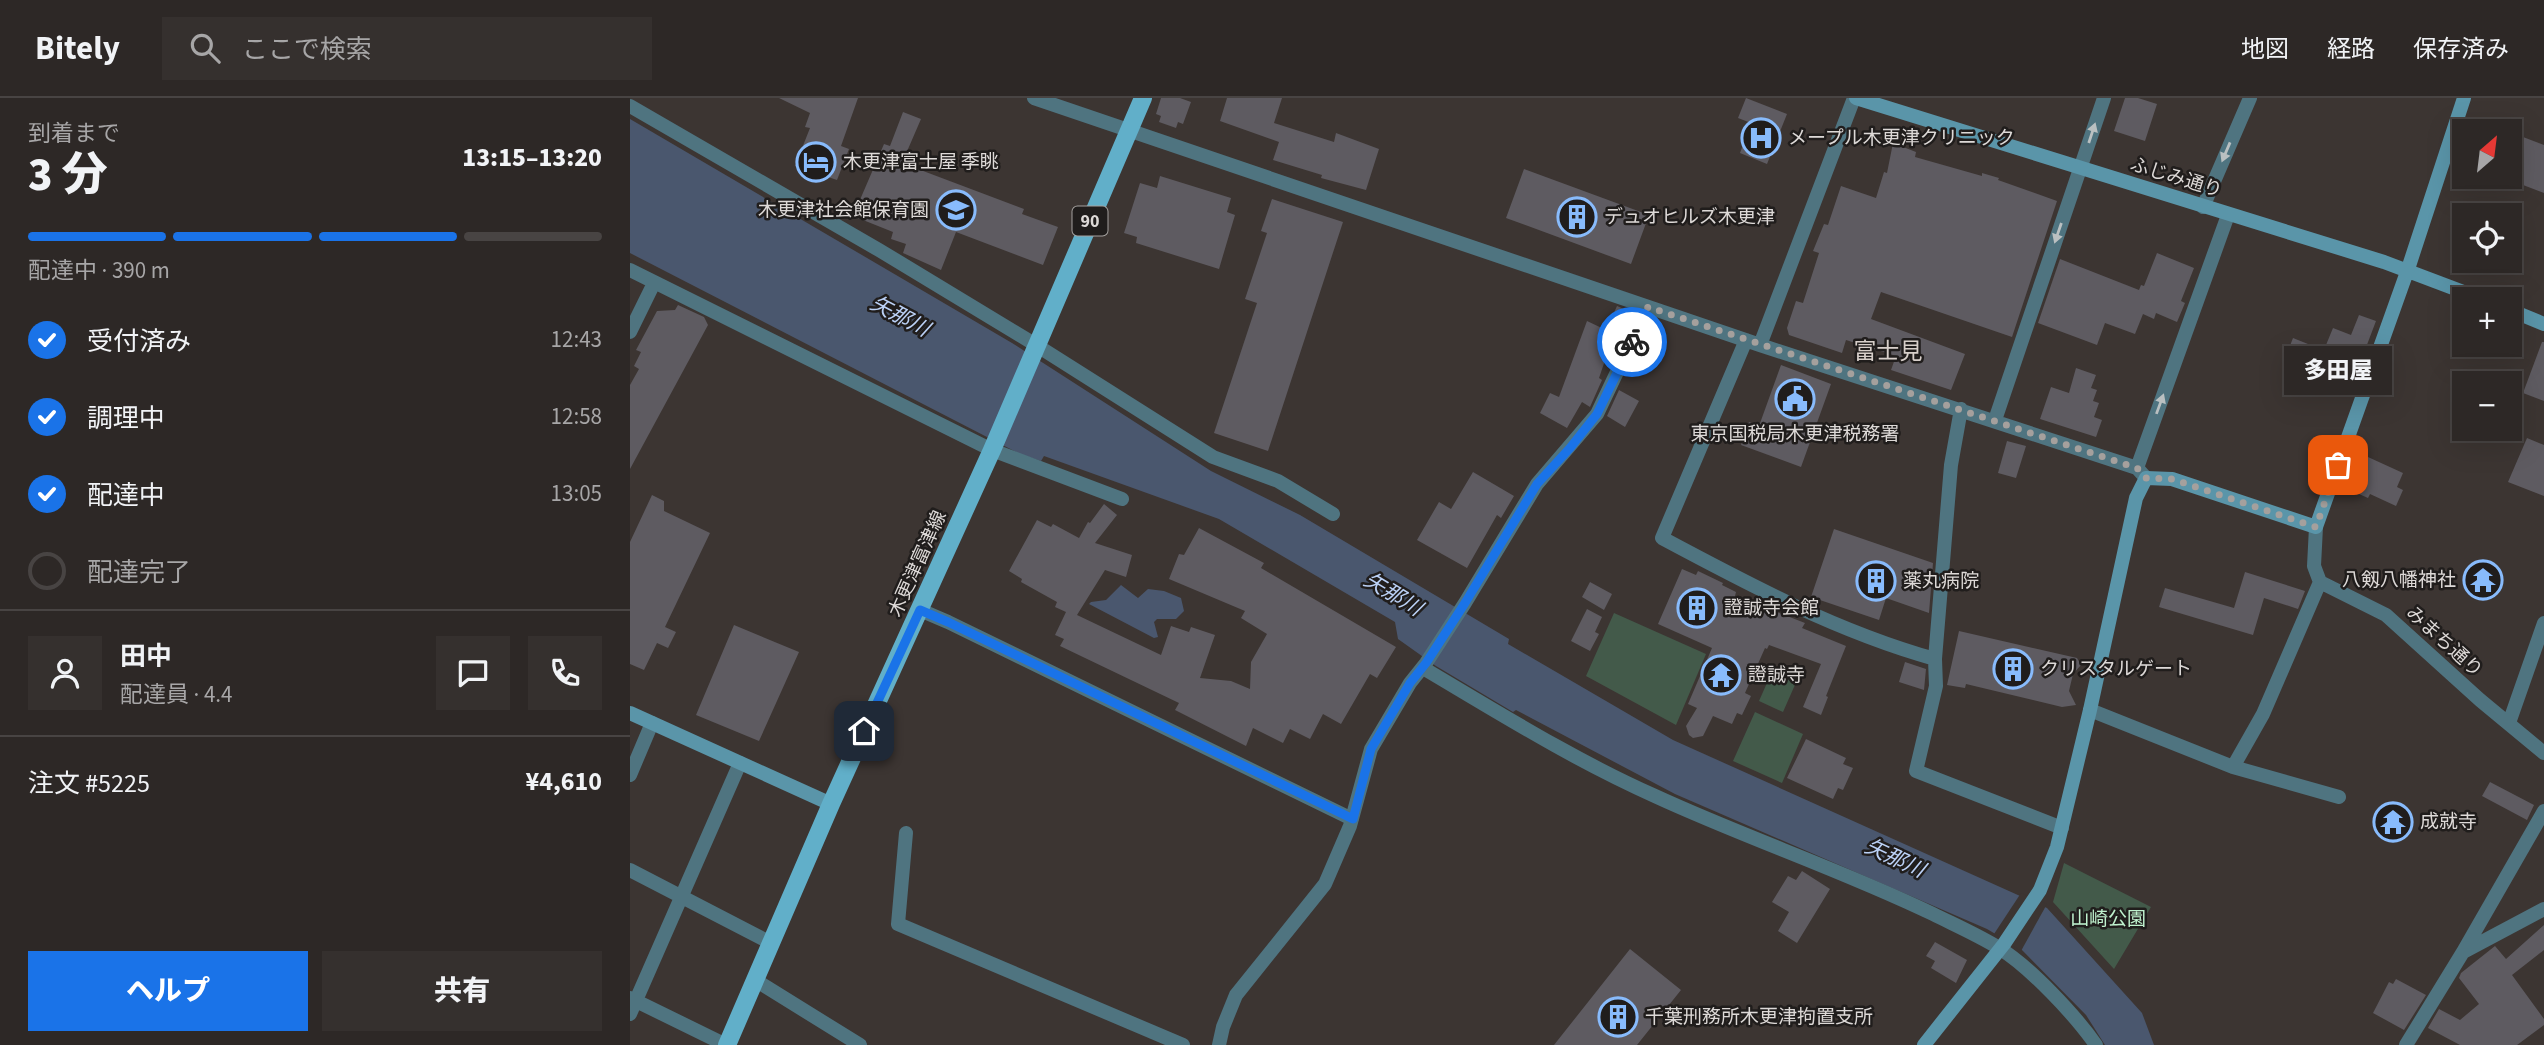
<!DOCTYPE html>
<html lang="ja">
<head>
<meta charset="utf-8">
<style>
	:root { --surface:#2d2826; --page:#35302e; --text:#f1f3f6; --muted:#a7a6a7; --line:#484443; --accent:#1a73e8 }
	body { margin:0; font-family:"Source Sans 3","Noto Sans JP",sans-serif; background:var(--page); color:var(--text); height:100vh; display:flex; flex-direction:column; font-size:26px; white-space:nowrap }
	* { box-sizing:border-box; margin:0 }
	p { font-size:23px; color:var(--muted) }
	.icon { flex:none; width:38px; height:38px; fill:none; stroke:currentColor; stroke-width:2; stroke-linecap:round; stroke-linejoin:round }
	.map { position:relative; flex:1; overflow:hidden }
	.side { display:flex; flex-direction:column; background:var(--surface); width:630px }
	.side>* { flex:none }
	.needle { width:46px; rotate:28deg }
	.buttons { position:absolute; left:1822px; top:21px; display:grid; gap:14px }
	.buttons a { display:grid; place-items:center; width:70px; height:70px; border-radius:0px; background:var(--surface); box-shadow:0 7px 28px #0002,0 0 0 2px var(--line); font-size:35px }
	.pin { position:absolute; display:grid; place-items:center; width:60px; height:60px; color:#fff; margin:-30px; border-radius:14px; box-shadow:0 4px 10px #0006 }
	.courier { position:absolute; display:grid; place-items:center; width:70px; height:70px; margin:-35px; border:5px solid #1a73e8; border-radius:50%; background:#fff; color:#222; box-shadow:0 2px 9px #0007 }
	.bubble { position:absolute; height:49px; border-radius:0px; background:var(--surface); box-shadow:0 7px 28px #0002,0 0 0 2px var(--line); font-size:23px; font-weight:800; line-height:49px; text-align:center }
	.head em { font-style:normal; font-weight:800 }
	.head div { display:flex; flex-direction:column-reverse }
	.head { display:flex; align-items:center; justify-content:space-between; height:119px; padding:0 28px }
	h1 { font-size:46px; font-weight:800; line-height:52px }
	.bar { display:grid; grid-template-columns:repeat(4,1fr); gap:10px 7px; align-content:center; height:84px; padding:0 28px }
	.bar i { height:9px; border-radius:5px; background:var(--line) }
	.bar .current { background:var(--accent) }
	.bar p { grid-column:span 4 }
	.line { display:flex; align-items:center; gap:18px; padding:0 28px; border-top:2px solid var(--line) }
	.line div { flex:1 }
	.round { display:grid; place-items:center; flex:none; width:74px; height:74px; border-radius:0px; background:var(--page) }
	ol { padding:0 28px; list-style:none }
	li { display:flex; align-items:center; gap:21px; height:77px }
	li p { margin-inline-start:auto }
	li .icon { padding:7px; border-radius:50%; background:var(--accent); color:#fff; stroke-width:4 }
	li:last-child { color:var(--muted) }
	li i { width:38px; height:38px; border:4px solid var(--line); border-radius:50% }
	.primary-button { display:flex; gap:14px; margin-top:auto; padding:14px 28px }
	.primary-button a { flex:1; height:80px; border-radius:0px; background:var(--accent); color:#fff; font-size:28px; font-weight:800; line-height:80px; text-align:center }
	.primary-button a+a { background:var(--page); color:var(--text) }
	header { display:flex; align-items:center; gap:42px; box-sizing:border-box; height:98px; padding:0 35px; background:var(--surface); border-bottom:2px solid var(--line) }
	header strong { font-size:33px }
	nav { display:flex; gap:38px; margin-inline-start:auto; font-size:24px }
	.search { width:490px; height:63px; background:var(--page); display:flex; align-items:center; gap:18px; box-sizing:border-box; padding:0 24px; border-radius:0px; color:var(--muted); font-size:26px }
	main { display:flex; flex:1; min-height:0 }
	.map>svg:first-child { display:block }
	.green { fill:#435a4a }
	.water { fill:#4a576e }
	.pier { fill:#3c3532 }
	.building { fill:#5e5b61 }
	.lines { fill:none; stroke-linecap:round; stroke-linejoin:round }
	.street { stroke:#4f7480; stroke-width:14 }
	.secondary { stroke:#5a95a9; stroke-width:14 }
	.primary { stroke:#61afc9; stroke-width:18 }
	.oneway { fill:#bac0c1 }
	.done { stroke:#a5a09d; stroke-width:7; stroke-dasharray:0 12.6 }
	.route { stroke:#1a73e8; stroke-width:9 }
	.labels { text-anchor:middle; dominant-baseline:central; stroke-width:5; stroke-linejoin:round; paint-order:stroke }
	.shield { fill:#201d1c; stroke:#a4a19f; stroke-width:2 }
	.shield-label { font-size:18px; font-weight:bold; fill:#ddd9d7 }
	.poi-label { font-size:19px; fill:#ddd9d7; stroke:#201d1c; text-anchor:start }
	.street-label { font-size:19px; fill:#ddd9d7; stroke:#201d1c }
	.park-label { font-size:19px; fill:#bff2ce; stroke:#201d1c }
	.water-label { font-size:21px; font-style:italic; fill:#bbd1f6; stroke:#201d1c }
	.quarter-label { font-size:23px; fill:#d7cfca; stroke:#201d1c }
</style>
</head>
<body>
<header>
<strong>Bitely</strong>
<div class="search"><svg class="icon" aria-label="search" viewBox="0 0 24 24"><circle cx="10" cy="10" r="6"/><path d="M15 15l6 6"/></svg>ここで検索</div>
<nav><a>地図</a><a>経路</a><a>保存済み</a></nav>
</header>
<main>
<section class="side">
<div class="head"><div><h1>3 分</h1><p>到着まで</p></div><em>13:15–13:20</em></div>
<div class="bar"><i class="current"></i><i class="current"></i><i class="current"></i><i></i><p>配達中 · 390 m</p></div>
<ol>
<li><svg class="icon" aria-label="check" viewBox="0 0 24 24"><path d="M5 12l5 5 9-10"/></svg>受付済み<p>12:43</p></li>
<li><svg class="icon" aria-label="check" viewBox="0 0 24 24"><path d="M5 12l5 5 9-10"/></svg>調理中<p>12:58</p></li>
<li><svg class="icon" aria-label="check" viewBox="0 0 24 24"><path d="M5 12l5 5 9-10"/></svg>配達中<p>13:05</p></li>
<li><i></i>配達完了</li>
</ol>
<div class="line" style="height:126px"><a class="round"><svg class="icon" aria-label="person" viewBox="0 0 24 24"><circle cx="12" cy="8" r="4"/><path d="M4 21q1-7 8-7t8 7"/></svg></a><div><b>田中</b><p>配達員 · 4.4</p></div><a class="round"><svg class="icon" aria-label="chat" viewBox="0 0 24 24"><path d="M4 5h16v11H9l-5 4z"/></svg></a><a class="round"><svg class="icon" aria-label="phone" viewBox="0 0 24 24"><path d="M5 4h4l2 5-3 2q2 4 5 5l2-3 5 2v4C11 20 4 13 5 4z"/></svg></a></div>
<div class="line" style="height:91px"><div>注文 #5225</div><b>¥4,610</b></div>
<div class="primary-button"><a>ヘルプ</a><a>共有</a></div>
</section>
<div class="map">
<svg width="1914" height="947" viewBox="0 0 1914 947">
	<rect width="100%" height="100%" fill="#3c3532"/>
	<!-- green -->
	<path class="green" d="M984 515 1076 556 1046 627 956 578Z
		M1144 569 1168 580 1153 614 1129 603Z
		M1125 614 1173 636 1152 685 1103 663Z
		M1434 765 1521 809 1484 871 1423 804Z"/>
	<!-- water -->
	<path class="water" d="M0 21 382 245 581 373 670 417 879 541 878 546 1043 642 1417 810 1512 915 1524 947H1475L1456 917 1391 851 1357 831 1045 696 886 612 883 614 806 568 768 541 765 524 589 421 414 358 411 363 390 356 0 155Z
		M491 487 508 500 518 491 534 493 551 500 554 513 546 521H527L524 524 528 539 524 540 459 506 461 504 476 502Z"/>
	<!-- pier -->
	<path class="pier" d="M1391 795 1417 806 1391 853 1364 836Z"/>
	<!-- building -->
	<path class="building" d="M149 0H228L211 48 219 51 207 82 165 68 180 30 175 29 180 15Z
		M531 0H550L561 4 553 26 548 24 546 30 529 24 531 18 526 16Z
		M597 0H652L644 25 704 44 706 35 749 51 736 92 691 80 692 77 643 62 649 44 590 23Z
		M1116 0 1157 16 1137 66 1110 55 1121 25 1108 20Z
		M1495 0H1508L1527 6 1515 43 1484 33Z
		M273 14 291 21 272 65 394 111 392 116 428 129 413 167 326 134 311 172 273 155 276 146 261 141 263 134 223 118 254 46 260 48Z
		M1880 34 1914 47V95L1880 82Z
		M1263 45 1286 54 1285 59 1352 78V75L1369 80 1368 82 1427 103 1382 239 1251 194 1241 221 1335 256 1321 292 1261 272 1266 258 1216 242 1212 255 1159 237 1157 230 1166 203 1173 205 1189 155 1183 153 1194 126 1198 127 1211 88 1246 100 1254 74 1257 75Z
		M894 71 1019 117 1001 166 876 120Z
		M530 78 601 100 597 114 605 117 589 171 506 145 507 139 494 135 510 85 527 90Z
		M642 101 713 124 638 353 584 335 627 205 615 201 637 135 631 133Z
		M1527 155 1564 170 1551 203 1555 205 1547 224 1526 215 1524 221 1513 216 1505 236 1475 225 1467 247 1408 225 1430 161 1509 192 1511 187 1514 188Z
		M48 207 74 219 78 227 0 371V287L9 271 4 268 11 254 6 252 27 213 45 212Z
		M987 208 1003 215 990 245 982 242 969 280 972 282 960 309 952 304 937 330 910 315 920 295 929 299 957 223 976 232Z
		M1729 217 1746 223 1735 252 1723 247 1720 256 1696 247 1703 230 1721 237Z
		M1663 240 1698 254 1690 277 1654 263Z
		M1912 244H1914V303L1893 295Z
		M1151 267 1201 286 1171 369 1111 347 1119 324 1129 328Z
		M1446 270 1466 277 1461 290 1467 292 1463 303 1469 305 1464 319 1472 322 1466 339 1410 321 1421 289 1439 295Z
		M989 292 1009 303 995 329 977 318Z
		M1897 340 1914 347V398L1878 384Z
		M1377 343 1396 348 1386 380 1368 375Z
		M1727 354 1773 375 1767 389 1773 392 1766 408 1740 396 1738 400 1711 388Z
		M843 374 884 398 871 420 867 417 837 470 787 442 809 404 821 411Z
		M22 397 34 403V413L80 435 35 529 46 534 38 550 27 545 14 572 0 566V444Z
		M474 406 487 417 465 445 502 457 496 479 475 472 447 517 531 557 541 528 559 534 561 529 585 537 570 580 601 583 620 591 621 564 637 536 611 520 615 513 539 481 549 456 554 457 569 430 634 465 631 470 766 549 747 580 740 576 711 626 693 616 680 641 660 631 653 645 623 630 616 648 545 612 549 605 430 548 434 541 425 537 436 514 425 509 427 504 391 484 392 481 379 473 407 422 421 429 423 426 449 440 458 424 460 425Z
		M1204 431 1303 465 1299 515 1256 500 1249 522 1181 499Z
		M1052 471 1066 477 1068 473 1093 485 1092 487 1106 494 1105 498 1175 525 1172 530 1216 548 1196 598 1198 599 1191 617 1173 609 1191 566 1139 547 1137 551 1135 550 1115 595 1121 598 1112 617 1107 615 1102 626 1083 618 1073 638 1063 640 1059 637 1056 628 1067 610 1058 606 1082 550 1028 526Z
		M1615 474 1675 493 1668 511 1634 500 1623 537 1529 509 1535 490 1604 510Z
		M960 484 982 496 974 512 952 499Z
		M957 511 972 519 965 534 969 536 960 553 941 543Z
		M104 527 169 554 129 643 66 617Z
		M1329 533 1447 560 1451 567 1443 576 1439 593 1446 607 1432 609 1336 586 1335 590 1317 587Z
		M1275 564 1296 571 1294 592 1269 584Z
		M1176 641 1216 660 1213 666 1223 670 1213 692 1208 690 1203 701 1157 680Z
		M1860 684 1904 707 1897 722 1852 698Z
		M1172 773 1200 791 1167 845 1148 833 1159 814 1142 804 1158 778 1166 782Z
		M1914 827V852L1882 877 1914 921V927L1887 947H1830L1798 930 1809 911 1830 922 1849 906 1829 880 1831 875 1865 848 1876 861Z
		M1305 844 1337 862 1326 885 1301 870 1305 863 1296 858Z
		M1000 851 1051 892 1007 947H924Z
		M1766 881 1796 897 1774 932 1743 915 1759 884 1763 886Z"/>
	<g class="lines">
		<!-- street -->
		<path class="street" d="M404 0 1130 247 1507 370 1516 380
			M0 8 249 152 406 247 583 359 648 383 703 416
			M1573 109 1620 0
			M0 172 362 352 492 401
			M0 234 24 185
			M1116 242 1032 440C1120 487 1208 534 1305 561
			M1130 247 1224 0
			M1331 311 1321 367 1305 561 1306 588 1286 673 1432 730
			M1365 322 1474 0
			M1507 370 1598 117
			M1686 429 1684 468 1690 484 1756 517 1850 602 1914 655
			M290 512 318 524 722 721
			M793 570C869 615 944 662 1025 698 1116 740 1212 772 1303 816 1325 827 1348 837 1369 850 1400 869 1445 917 1466 947
			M1460 612 1603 669 1709 699
			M1879 625 1914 525
			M1603 669 1633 616 1690 484
			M0 677 22 625
			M276 735 268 826 553 947
			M0 772 141 845
			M1835 853 1914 811
			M125 882 230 947
			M0 900 96 947
			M0 916 110 665
			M589 947 593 929 606 897 695 786 720 728 741 651 780 585 796 565 835 505 907 386 967 316 1018 209
			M1776 947 1833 854 1914 713"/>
		<!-- secondary -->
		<path class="secondary" d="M1226 0 1754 164 1852 201
			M1880 212 1914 226
			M0 615 201 706
			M1294 947 1374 846 1410 792 1427 749 1460 612 1506 400 1516 380 1542 381 1686 429 1778 171 1834 0"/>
		<!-- primary -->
		<path class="primary" d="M97 947 201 706 362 352 513 0"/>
	</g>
	<!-- one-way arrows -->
	<defs><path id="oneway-solid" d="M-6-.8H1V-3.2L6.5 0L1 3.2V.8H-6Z" transform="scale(1.75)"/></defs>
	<g class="oneway">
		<use href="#oneway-solid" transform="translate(1462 35) rotate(-72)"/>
		<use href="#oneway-solid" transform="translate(1596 54) rotate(113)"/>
		<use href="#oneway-solid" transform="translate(1428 135) rotate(109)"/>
		<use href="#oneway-solid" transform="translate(1530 306) rotate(-70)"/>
	</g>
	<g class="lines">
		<!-- done -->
		<path class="done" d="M1002 244 1018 209 1507 370 1516 380 1542 381 1686 429 1708 367"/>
		<!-- route -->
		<path class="route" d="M234 633 290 512 318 524 723 721 741 651 780 585 796 565 835 505 907 386 940 350 967 316 1002 244"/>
	</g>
	<!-- icons -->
	<defs>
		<g id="hospital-ring" transform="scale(2.0125)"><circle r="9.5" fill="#201d1c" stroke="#88bbfc" stroke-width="1.5"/><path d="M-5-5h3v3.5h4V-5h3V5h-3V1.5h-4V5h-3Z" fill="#88bbfc"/></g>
		<g id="hotel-ring" transform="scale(2.0125)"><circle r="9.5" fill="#201d1c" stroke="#88bbfc" stroke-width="1.5"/><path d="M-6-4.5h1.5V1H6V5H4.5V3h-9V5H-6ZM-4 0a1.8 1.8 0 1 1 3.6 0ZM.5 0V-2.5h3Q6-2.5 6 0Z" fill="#88bbfc"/></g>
		<g id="school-ring" transform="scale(2.0125)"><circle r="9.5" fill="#201d1c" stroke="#88bbfc" stroke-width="1.5"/><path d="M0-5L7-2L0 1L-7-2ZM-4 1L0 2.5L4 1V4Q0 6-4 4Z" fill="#88bbfc"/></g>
		<g id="building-ring" transform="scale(2.0125)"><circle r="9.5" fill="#201d1c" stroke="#88bbfc" stroke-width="1.5"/><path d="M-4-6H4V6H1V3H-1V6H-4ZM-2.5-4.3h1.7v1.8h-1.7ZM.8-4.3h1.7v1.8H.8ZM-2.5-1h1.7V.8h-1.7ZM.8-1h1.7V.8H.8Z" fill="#88bbfc"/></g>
		<g id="civic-ring" transform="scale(2.0125)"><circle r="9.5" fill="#201d1c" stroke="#88bbfc" stroke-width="1.5"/><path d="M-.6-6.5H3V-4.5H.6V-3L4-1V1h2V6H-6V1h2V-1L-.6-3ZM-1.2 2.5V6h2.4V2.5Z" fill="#88bbfc"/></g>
		<g id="temple-ring" transform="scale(2.0125)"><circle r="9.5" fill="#201d1c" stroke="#88bbfc" stroke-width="1.5"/><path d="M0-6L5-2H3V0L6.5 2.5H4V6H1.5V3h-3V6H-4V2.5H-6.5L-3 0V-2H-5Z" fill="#88bbfc"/></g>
	</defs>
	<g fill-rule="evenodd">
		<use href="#hospital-ring" x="1131" y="40"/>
		<use href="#hotel-ring" x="186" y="64"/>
		<use href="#school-ring" x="326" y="112"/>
		<use href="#building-ring" x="947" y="119"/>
		<use href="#civic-ring" x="1165" y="301"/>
		<use href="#temple-ring" x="1853" y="482"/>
		<use href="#building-ring" x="1246" y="483"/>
		<use href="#building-ring" x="1067" y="510"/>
		<use href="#building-ring" x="1383" y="571"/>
		<use href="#temple-ring" x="1091" y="577"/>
		<use href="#temple-ring" x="1763" y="724"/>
		<use href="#building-ring" x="988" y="919"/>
	</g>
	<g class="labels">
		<!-- shield labels -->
		<rect class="shield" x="442.5" y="108.5" width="35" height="29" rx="5"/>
		<g class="shield-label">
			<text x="460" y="123">90</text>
		</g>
		<!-- poi labels -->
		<g class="poi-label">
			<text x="1158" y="40">メープル木更津クリニック</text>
			<text x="213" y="64">木更津富士屋 季眺</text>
			<text x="299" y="112" text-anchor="end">木更津社会館保育園</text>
			<text x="974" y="119">デュオヒルズ木更津</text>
			<text x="1165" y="336" text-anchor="middle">東京国税局木更津税務署</text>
			<text x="1826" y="482" text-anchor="end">八剱八幡神社</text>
			<text x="1273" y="483">薬丸病院</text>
			<text x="1094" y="510">證誠寺会館</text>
			<text x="1410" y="571">クリスタルゲート</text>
			<text x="1118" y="577">證誠寺</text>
			<text x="1790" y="724">成就寺</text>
			<text x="1015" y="919">千葉刑務所木更津拘置支所</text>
		</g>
		<!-- street labels -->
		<g class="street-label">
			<text transform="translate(1546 80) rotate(17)">ふじみ通り</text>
			<text transform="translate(288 466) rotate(-66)">木更津富津線</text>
			<text transform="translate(1814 544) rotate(42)">みまち通り</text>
		</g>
		<!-- park labels -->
		<g class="park-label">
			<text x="1478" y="821">山崎公園</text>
		</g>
		<!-- water labels -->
		<g class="water-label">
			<text transform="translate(270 218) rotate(28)">矢那川</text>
			<text transform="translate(763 496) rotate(31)">矢那川</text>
			<text transform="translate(1265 760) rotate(25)">矢那川</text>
		</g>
		<!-- quarter labels -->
		<g class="quarter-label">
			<text x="1258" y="253">富士見</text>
		</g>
	</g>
</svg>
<div class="buttons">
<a><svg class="needle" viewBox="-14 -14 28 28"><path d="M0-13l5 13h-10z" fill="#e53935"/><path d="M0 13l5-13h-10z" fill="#a7a6a7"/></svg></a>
<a><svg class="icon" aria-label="locate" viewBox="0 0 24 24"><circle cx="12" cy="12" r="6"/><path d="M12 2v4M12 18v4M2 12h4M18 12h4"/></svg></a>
<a>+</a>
<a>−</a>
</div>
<div class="pin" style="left:1708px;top:367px;background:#ea580c"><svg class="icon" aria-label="bag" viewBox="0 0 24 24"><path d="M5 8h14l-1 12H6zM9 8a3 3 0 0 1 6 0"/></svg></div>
<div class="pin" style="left:234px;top:633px;background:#1f2937"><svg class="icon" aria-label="home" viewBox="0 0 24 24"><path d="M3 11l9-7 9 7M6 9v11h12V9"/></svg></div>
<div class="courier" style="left:1002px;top:244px"><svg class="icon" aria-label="bike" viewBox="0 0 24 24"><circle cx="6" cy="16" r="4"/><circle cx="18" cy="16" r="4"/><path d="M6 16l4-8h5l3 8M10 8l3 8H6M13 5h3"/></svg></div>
<div class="bubble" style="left:1654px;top:248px;width:108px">多田屋</div>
</div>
</main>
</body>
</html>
